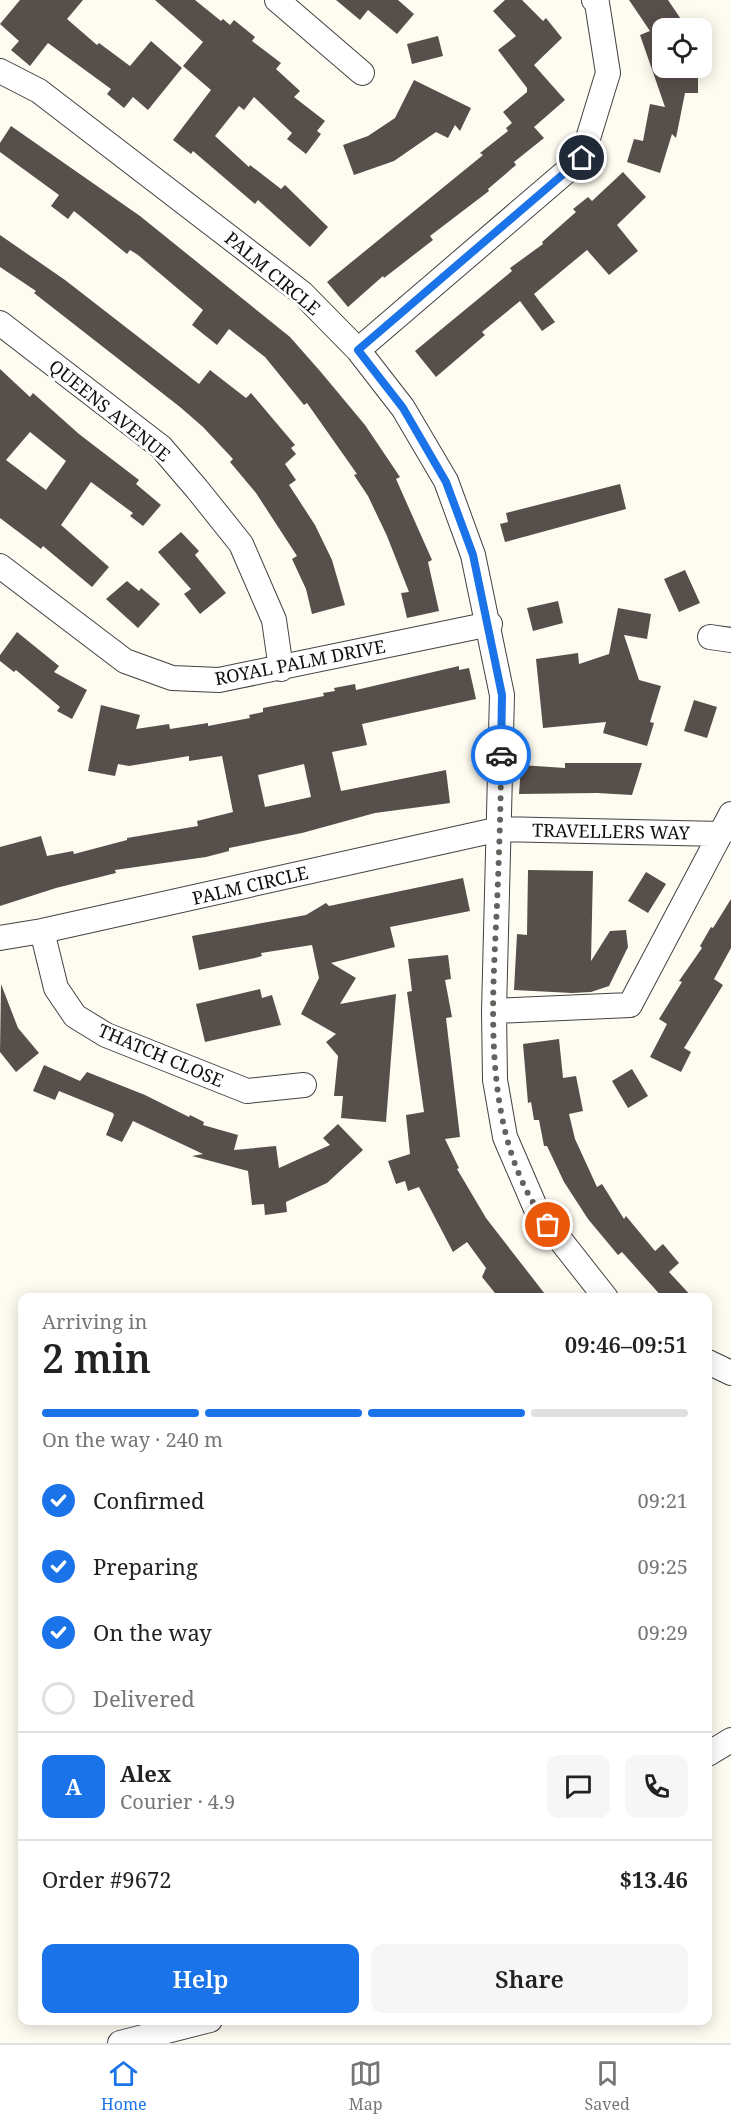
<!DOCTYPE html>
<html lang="en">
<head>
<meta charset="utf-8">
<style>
	:root { --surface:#fff; --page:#f6f6f6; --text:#222; --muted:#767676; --line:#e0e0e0; --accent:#1a73e8 }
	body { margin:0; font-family:"Noto Serif",serif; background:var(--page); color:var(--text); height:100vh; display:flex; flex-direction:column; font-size:22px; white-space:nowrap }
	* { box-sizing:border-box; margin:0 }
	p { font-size:20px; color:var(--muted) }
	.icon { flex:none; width:33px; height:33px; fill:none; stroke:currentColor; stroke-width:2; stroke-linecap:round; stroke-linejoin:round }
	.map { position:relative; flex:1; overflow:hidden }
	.panel { position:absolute; left:18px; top:1293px; width:694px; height:732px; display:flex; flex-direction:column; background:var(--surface); border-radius:12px; box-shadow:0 3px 15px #0003 }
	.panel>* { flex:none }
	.controls { position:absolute; left:652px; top:18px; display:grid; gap:12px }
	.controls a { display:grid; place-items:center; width:60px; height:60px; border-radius:12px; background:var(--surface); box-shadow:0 3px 15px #0003; font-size:30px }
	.pin { position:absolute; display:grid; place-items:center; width:51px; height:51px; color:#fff; margin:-26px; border:3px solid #fff; border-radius:50%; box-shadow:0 2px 6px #0007 }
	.courier { position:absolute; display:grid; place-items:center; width:60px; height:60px; margin:-30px; border:4px solid #1a73e8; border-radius:50%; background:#fff; color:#222; box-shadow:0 2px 8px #0007 }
	.summary em { font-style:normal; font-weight:600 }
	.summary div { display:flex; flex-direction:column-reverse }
	.summary { display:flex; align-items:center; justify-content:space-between; height:102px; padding:0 24px }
	h1 { font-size:39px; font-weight:600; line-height:45px }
	.bar { display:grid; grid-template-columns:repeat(4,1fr); gap:9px 6px; align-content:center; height:72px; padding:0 24px }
	.bar i { height:8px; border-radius:4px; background:var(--line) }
	.bar .current { background:var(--accent) }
	.bar p { grid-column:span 4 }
	.line { display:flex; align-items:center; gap:15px; padding:0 24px; border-top:2px solid var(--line) }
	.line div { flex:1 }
	.round { display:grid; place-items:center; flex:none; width:63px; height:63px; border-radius:12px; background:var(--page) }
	ol { padding:0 24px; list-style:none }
	li { display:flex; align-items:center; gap:18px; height:66px }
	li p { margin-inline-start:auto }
	li .icon { padding:6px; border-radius:50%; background:var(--accent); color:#fff; stroke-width:4 }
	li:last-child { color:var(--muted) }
	li i { width:33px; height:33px; border:3px solid var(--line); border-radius:50% }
	.action { display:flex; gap:12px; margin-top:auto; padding:12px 24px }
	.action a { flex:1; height:69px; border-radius:12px; background:var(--accent); color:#fff; font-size:24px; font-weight:600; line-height:69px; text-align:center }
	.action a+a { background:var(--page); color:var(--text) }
	.menu { display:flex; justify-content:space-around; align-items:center; height:84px; border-top:2px solid var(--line); background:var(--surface); font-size:16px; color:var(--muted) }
	.menu a { display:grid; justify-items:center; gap:3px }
	.menu .current { color:var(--accent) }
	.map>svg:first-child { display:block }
	.building { fill:#574f4b; fill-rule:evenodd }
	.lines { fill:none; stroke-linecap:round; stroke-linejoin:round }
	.minor-casing { stroke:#424242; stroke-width:26 }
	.minor { stroke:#fff; stroke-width:24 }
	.done { stroke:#63625e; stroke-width:6; stroke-dasharray:0 10.8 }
	.route { stroke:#1a73e8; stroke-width:8 }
	.labels { text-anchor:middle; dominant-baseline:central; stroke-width:6; stroke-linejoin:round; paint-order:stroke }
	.street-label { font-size:18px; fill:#0f0f0f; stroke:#fff }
</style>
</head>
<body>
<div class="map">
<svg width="731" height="2043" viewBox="0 0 731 2043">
	<rect width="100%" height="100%" fill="#fefbf1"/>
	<!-- building -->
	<path class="building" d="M20 0H83L67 19 97 45 99 43 130 66 151 41 182 68 148 110 133 97 124 108 107 94 111 89 48 43 30 66 11 50 19 41 0 24Z
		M155 0H195L221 21 223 19 230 25 234 20 255 37 252 41 281 63 276 69 300 91 294 97 325 121 317 131 321 134 306 154 287 139 292 133 254 97 244 110 239 106 215 136 249 167 250 165 281 189 285 185 328 227 310 247 258 200 255 204 193 151 191 154 173 140 211 90 183 66 203 42Z
		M336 0H398L414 14 397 34 368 10 360 20Z
		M505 0H522L543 21 546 18 562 38 534 65 565 100 534 127 544 138 514 162 516 165 488 189 489 191 430 236 433 240 384 278 383 276 348 307 327 282 483 155 480 153 508 131 506 128 512 123 503 112 527 92V88L498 50 516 36 493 11Z
		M629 0H668L687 28H663V70L698 69V93H685L676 138 672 134 660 173 627 162 634 139 643 141 650 104 665 107 640 35 650 31Z
		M438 36 443 56 412 64 407 44Z
		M414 80 471 108 460 131 455 125 448 138 436 132 394 161 354 175 343 145 368 136 395 118Z
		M11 126 140 216 290 337 320 371 365 425 400 477 396 479 432 560 428 562 439 611 407 618 401 593 409 592 387 536 368 496 354 475 357 474 307 403 304 405 265 357 229 329 217 345 192 325 203 310 138 255 130 250 127 254 74 211 68 219 51 206 59 195 0 152V143Z
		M623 172 646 197 617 225 638 251 609 275 587 250 534 294 555 322 542 331 520 301 482 332 485 335 436 377 415 351 512 271 510 268 543 244 542 242 576 212 573 209 588 197 592 201Z
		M0 235 65 280 199 384 210 370 246 398 251 393 295 445 291 448 296 454 285 464 296 480 289 485 315 525 332 560 345 605 312 614 306 589 292 559 297 556 256 493 230 462 233 459 203 427 180 407 34 293 36 291 0 267Z
		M0 369 30 397 33 393 79 434 139 480 136 484 161 505 143 526 130 516 133 513 91 482 61 525 109 567 92 587 43 546 41 549 0 518ZM30 432 66 461 46 490 6 460Z
		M620 484 626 509 505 542 500 524 508 522 506 513Z
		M181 532 199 551 195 555 226 593 200 614 184 594 191 589 158 552Z
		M685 570 700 603 679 612 664 579Z
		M127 581 139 591 141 588 160 604 138 628 106 599Z
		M558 601 563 623 533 631 527 608Z
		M618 608 651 614 647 639 624 635 639 680 661 686 650 722 654 723 647 746 603 733 606 722 543 728 536 659 578 653 579 664 609 654Z
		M17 632 59 666 54 672 87 690 72 719 57 711 60 707 16 670 14 672 0 661V655Z
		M459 666V670L469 668 476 699 362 724 367 745 332 752 341 791 446 770 450 803 375 813 302 833 229 848V851L206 857 115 870 116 873 56 888 0 906V847L41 836 47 856 73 851 74 854 127 840V838L198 826 197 821 233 812 222 756 189 761V756L129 766 118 764 115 776 88 771 101 705 140 715 136 729 169 724 170 729 208 723V726L250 718 249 715 263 712V708L324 696 323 693 335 691 334 688 355 684 356 690ZM304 764 311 797 265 807 258 775Z
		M694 700 717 707 707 738 684 731Z
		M565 763H642L632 795 597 793 519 794 521 765 565 768Z
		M528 870 593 871 591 961 610 931 626 930 628 947 609 986 591 992 572 993 514 990 517 934 527 935Z
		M646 872 666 884 648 913 628 901Z
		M463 878 470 911 390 927 395 947 331 963 356 978 340 1004 396 994 386 1122 341 1118 343 1096H334L338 1056 326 1042 336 1034 301 1014 319 978 312 945 261 953 262 956 255 958 199 970 192 936 306 915 326 903 329 906Z
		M731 899V948L714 979 723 985 684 1048 691 1052 681 1072 650 1057 667 1024 659 1019 682 982 679 981 702 948 700 946 711 927 713 928Z
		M448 955 451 979 445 980 452 1017 446 1018 460 1137 445 1139 459 1168 457 1169 486 1218 548 1298H499L482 1277 486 1268 467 1242 453 1252 419 1187 408 1191 405 1181 396 1184 388 1161 410 1154 406 1115 424 1112 407 992 412 991 408 959Z
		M1 984 18 1028 39 1053 16 1072 0 1052Z
		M260 989 262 998 272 995 281 1025 205 1042 196 1004Z
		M559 1039 563 1078 576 1076 583 1111 569 1114 575 1139 597 1187 602 1184 624 1219 626 1216 655 1251 663 1244 679 1263 669 1272 693 1298H663L622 1252 618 1255 588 1219 564 1182 547 1146H544L539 1120H534L531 1102 528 1103 523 1044Z
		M44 1065 80 1081 87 1072 145 1095 189 1117 190 1115 204 1122 203 1125 238 1135 234 1150 276 1146 279 1168 330 1145 323 1138 338 1124 363 1150 327 1183 286 1202 287 1212 265 1215 264 1204 252 1205 248 1171 192 1156 203 1154 133 1121 122 1142 106 1135 114 1115 113 1113 59 1091 55 1100 33 1091Z
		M632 1069 648 1096 628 1108 612 1081Z"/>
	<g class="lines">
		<!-- minor casing -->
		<g class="minor-casing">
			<path id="minor" d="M277 0 362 73
				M0 71 39 91 302 293 358 350 403 408 446 481 473 555 502 695 494 1011 495 1080 505 1137 536 1209 606 1298
				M0 323 161 447 197 489 241 544 274 620 281 669
				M358 350 582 158 608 73 597 3 594 0
				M0 566 125 661 172 678 219 680 490 624
				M710 637 731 640
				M42 931 56 988 75 1016 106 1035 247 1091 304 1085
				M0 938 42 931 500 829 721 834
				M494 1011 630 1005 731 814
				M708 1362 731 1373
				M708 1754 731 1740
				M120 2043 210 2020"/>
		</g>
		<!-- minor -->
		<use href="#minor" class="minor"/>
	</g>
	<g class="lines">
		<!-- done -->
		<path class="done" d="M501 755C501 805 499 855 497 905 492 1009 481 1137 548 1225"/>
		<!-- route -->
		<path class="route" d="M501 755 502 695 473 555 446 482 403 408 358 350 582 158"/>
	</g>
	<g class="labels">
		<!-- street labels -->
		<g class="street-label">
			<text transform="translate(273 273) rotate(40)">PALM CIRCLE</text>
			<text transform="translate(110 410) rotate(39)">QUEENS AVENUE</text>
			<text transform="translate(300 662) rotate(-11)">ROYAL PALM DRIVE</text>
			<text transform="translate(611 831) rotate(1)">TRAVELLERS WAY</text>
			<text transform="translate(250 885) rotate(-13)">PALM CIRCLE</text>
			<text transform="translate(161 1055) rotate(23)">THATCH CLOSE</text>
		</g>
	</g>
</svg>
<div class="controls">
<a><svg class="icon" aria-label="locate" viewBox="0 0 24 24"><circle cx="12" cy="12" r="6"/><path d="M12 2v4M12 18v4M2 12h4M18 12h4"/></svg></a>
</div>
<div class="pin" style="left:548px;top:1225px;background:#ea580c"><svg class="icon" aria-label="bag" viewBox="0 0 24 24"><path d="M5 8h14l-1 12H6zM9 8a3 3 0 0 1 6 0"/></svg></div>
<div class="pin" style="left:582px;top:158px;background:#1f2937"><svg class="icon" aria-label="home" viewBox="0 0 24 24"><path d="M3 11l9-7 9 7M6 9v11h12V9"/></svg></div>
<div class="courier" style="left:501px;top:755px"><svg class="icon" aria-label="car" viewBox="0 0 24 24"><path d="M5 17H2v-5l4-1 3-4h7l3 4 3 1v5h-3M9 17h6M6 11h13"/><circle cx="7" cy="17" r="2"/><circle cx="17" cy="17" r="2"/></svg></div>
<section class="panel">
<div class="summary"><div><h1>2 min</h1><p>Arriving in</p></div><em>09:46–09:51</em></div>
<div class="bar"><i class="current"></i><i class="current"></i><i class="current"></i><i></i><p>On the way · 240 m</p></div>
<ol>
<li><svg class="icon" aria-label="check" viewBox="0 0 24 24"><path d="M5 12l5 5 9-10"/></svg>Confirmed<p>09:21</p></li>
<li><svg class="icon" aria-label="check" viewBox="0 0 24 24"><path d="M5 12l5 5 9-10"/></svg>Preparing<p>09:25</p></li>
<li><svg class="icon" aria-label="check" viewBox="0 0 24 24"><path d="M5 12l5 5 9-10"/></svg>On the way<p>09:29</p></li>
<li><i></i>Delivered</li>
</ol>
<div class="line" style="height:108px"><b class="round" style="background:var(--accent);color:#fff">A</b><div><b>Alex</b><p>Courier · 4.9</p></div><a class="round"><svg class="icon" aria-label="chat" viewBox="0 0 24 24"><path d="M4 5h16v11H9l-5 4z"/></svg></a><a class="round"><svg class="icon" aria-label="phone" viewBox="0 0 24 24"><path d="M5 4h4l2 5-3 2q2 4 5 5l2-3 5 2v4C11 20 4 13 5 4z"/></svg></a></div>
<div class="line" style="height:78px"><div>Order #9672</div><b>$13.46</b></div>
<div class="action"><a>Help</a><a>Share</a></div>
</section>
</div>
<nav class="menu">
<a class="current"><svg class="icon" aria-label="home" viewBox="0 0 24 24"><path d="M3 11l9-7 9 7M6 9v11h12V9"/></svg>Home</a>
<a><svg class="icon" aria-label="map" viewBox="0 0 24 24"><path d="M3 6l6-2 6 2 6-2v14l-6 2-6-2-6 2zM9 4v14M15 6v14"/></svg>Map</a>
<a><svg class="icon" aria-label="saved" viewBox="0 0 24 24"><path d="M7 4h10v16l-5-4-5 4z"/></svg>Saved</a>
</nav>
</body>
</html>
